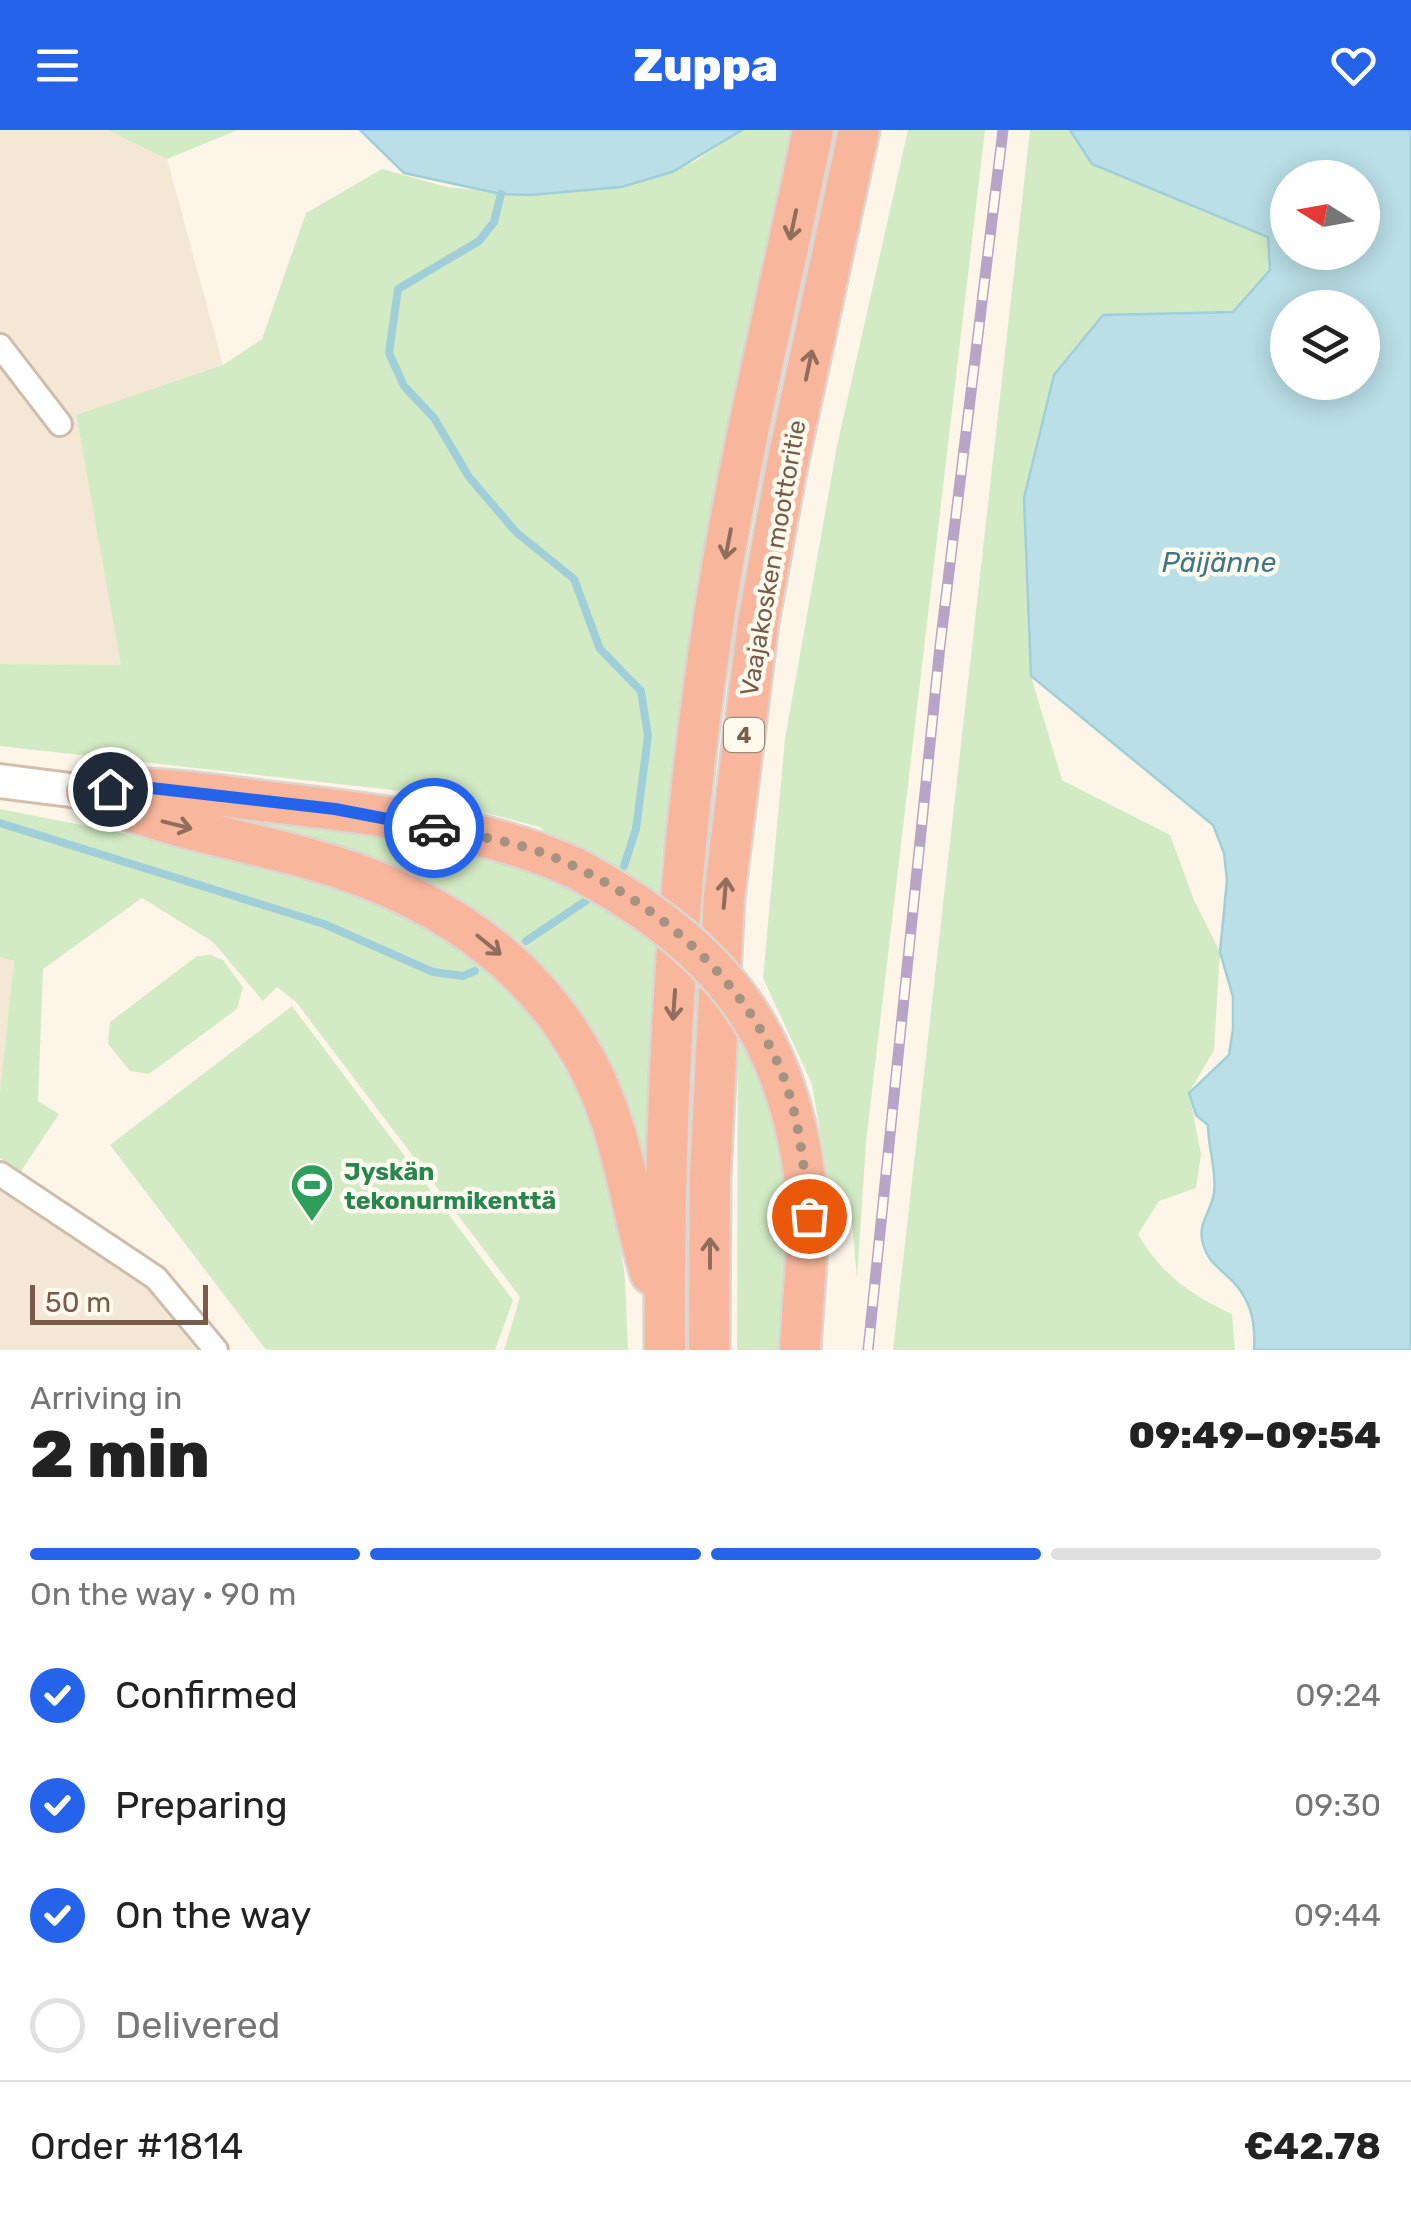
<!DOCTYPE html>
<html lang="en">
<head>
<meta charset="utf-8">
<style>
	:root { --surface:#fff; --page:#f2f2f2; --text:#222; --muted:#767676; --line:#e0e0e0; --accent:#2563eb }
	body { margin:0; font-family:Rubik,sans-serif; background:var(--page); color:var(--text); height:100vh; display:flex; flex-direction:column; font-size:38px; white-space:nowrap }
	* { box-sizing:border-box; margin:0 }
	p { font-size:32px; color:var(--muted) }
	.icon { flex:none; width:55px; height:55px; fill:none; stroke:currentColor; stroke-width:2; stroke-linecap:round; stroke-linejoin:round }
	.map { position:relative; height:1220px; overflow:hidden }
	.sheet { display:flex; flex-direction:column; background:var(--surface); flex:1 }
	.sheet>* { flex:none }
	.needle { width:65px; rotate:281deg }
	.controls { position:absolute; left:1270px; top:30px; display:grid; gap:20px }
	.controls a { display:grid; place-items:center; width:110px; height:110px; border-radius:50%; background:var(--surface); box-shadow:0 5px 25px #0003; font-size:50px }
	.scale { position:absolute; left:30px; bottom:25px; width:178px; box-sizing:border-box; padding-left:10px; border:5px solid #775c4a; border-top:0; font-size:28px; line-height:35px; white-space:nowrap; color:#775c4a; -webkit-text-stroke:8px #fff9ee; paint-order:stroke }
	.pin { position:absolute; display:grid; place-items:center; width:85px; height:85px; color:#fff; margin:-42px; border:5px solid #fff; border-radius:50%; box-shadow:0 2px 10px #0007 }
	.courier { position:absolute; display:grid; place-items:center; width:100px; height:100px; margin:-50px; border:8px solid #2563eb; border-radius:50%; background:#fff; color:#222; box-shadow:0 2px 12px #0007 }
	.summary em { font-style:normal; font-weight:800 }
	.summary div { display:flex; flex-direction:column-reverse }
	.summary { display:flex; align-items:center; justify-content:space-between; height:170px; padding:0 30px }
	h1 { font-size:65px; font-weight:800; line-height:75px }
	.bar { display:grid; grid-template-columns:repeat(4,1fr); gap:15px 10px; align-content:center; height:120px; padding:0 30px }
	.bar i { height:12px; border-radius:8px; background:var(--line) }
	.bar .on { background:var(--accent) }
	.bar p { grid-column:span 4 }
	.line { display:flex; align-items:center; gap:25px; padding:0 30px; border-top:2px solid var(--line) }
	.line div { flex:1 }
	ol { padding:0 30px; list-style:none }
	li { display:flex; align-items:center; gap:30px; height:110px }
	li p { margin-inline-start:auto }
	li .icon { padding:10px; border-radius:50%; background:var(--accent); color:#fff; stroke-width:4 }
	li:last-child { color:var(--muted) }
	li i { width:55px; height:55px; border:5px solid var(--line); border-radius:50% }
	header { display:flex; justify-content:space-between; align-items:center; height:130px; padding:0 30px; background:var(--accent); color:#fff; font-size:45px; font-weight:800 }
	.map>svg:first-child { display:block }
	.residential { fill:#f5e7d5 }
	.green { fill:#d3ebc4 }
	.water { fill:#badfe7; stroke:#a0cfd9; stroke-width:2.5; fill-rule:evenodd }
	.lines { fill:none; stroke-linecap:round; stroke-linejoin:round }
	.stream { stroke:#a0cfd9; stroke-width:8 }
	.street-casing { stroke:#cfbdac; stroke-width:28 }
	.secondary-casing { stroke:#d4bfac; stroke-width:38 }
	.highway-casing { stroke:#dcd5d0; stroke-width:45 }
	.street { stroke:#fff; stroke-width:22 }
	.secondary { stroke:#fff; stroke-width:32 }
	.highway { stroke:#f8b79d; stroke-width:40 }
	.rail-casing { stroke:#b8a4c7; stroke-width:11 }
	.rail { stroke:#fff9ee; stroke-width:8; stroke-dasharray:22; stroke-linecap:butt }
	.highway-bridge-casing { stroke:#dcd5d0; stroke-width:45; stroke-linecap:butt }
	.highway-bridge { stroke:#f8b79d; stroke-width:40 }
	.oneway { stroke:#916e5b }
	.done { stroke:#a69281; stroke-width:10; stroke-dasharray:0 18 }
	.route { stroke:#2563eb; stroke-width:12 }
	.labels { text-anchor:middle; dominant-baseline:central; stroke-width:9; stroke-linejoin:round; paint-order:stroke }
	.shield { fill:#fff9ee; stroke:#a08b7b; stroke-width:2.5 }
	.shield-label { font-size:22px; font-weight:bold; fill:#775c4a }
	.street-label { font-size:25px; fill:#775c4a; stroke:#fff9ee }
	.leisure-label { font-size:25px; font-weight:bold; fill:#27864d; stroke:#fff9ee; text-anchor:start }
	.water-label { font-size:28px; font-style:italic; fill:#407784; stroke:#fff9ee }
</style>
</head>
<body>
<header><svg class="icon" aria-label="menu" viewBox="0 0 24 24"><path d="M4 6h16M4 12h16M4 18h16"/></svg>Zuppa<svg class="icon" aria-label="heart" viewBox="0 0 24 24"><path d="M12 20l-8-8c-3-5 5-10 8-4 3-6 11-1 8 4z"/></svg></header>
<div class="map">
<svg width="1411" height="1220" viewBox="0 0 1411 1220">
	<rect width="100%" height="100%" fill="#fdf5e7"/>
	<!-- residential -->
	<path class="residential" d="M0 0H107L167 29 223 235 76 286 122 536 0 534Z
		M0 827 14 831 0 962Z
		M0 1058 121 1137 163 1172 198 1220H0Z"/>
	<!-- green -->
	<path class="green" d="M107 0H238L167 29Z
		M742 0H792C744 229 692 459 666 691 652 811 652 933 647 1054L515 821 134 666 622 742 552 712 540 697 401 661 0 616V534L121 535 76 285 223 235 262 209 306 83 382 39 447 57 530 65 694 32Z
		M908 0H985L866 1012 857 1149 850 1069 828 1050 812 954 763 848 785 609 837 316Z
		M1030 0H1070L1092 35 1268 108 1270 141 1234 182 1103 185 1031 546 1062 650 1170 705 1194 770 1220 822 1214 920 1189 963 1201 1024 1196 1058 1159 1071 1138 1104C1160 1143 1192 1166 1232 1184L1235 1220H893Z
		M0 679 249 728 397 780 469 824 528 877 593 989 614 1065 625 1149 628 1220H504L520 1167 296 872 277 857 263 871 213 812 142 768 43 839 38 971 59 984 21 1041 0 1028V962L14 831 0 827Z
		M211 825 223 830 243 857 237 879 149 944 130 941 108 914 110 892 197 826Z
		M292 876 513 1170 495 1220H266L110 1015Z
		M738 895 779 993 791 1108 783 1220H737Z"/>
	<!-- water -->
	<path class="water" d="M360 0H742L672 42 621 57 530 65 501 64 404 43Z
		M1070 0H1411V1220H1254C1256 1189 1250 1165 1225 1144 1214 1134 1208 1130 1203 1114 1197 1093 1211 1083 1214 1063 1217 1040 1208 1019 1208 995L1196 985 1189 963 1229 925 1233 899V867L1220 822 1227 750 1224 723 1213 695 1031 546 1024 368 1054 245 1103 185 1233 182 1270 140 1268 107 1092 34ZM1288 48H1362V122H1288ZM1288 178H1362V252H1288Z"/>
	<g class="lines">
		<!-- stream -->
		<path class="stream" d="M501 64 494 92 479 111 398 159 389 223 404 256 434 288 469 347 516 402 574 449 600 519 641 561 648 606 636 699 624 736
			M0 693 324 794 433 842 463 846 475 841
			M526 811 587 770"/>
		<!-- street casing -->
		<g class="street-casing">
			<path id="street" d="M0 216 60 294
				M0 1044 156 1148 216 1220"/>
		</g>
		<!-- secondary casing -->
		<g class="secondary-casing">
			<path id="secondary" d="M0 651 86 662"/>
		</g>
		<!-- highway casing -->
		<g class="highway-casing">
			<path id="highway" d="M86 662C156 696 235 708 310 729 450 768 564 849 611 990 628 1040 635 1094 651 1144
				M86 662C148 654 200 663 261 671 362 682 483 696 575 738
				M665 1220C663 974 677 725 715 481 740 320 780 160 813 0
				M709 1220 710 1047 724 767 758 493 787 335 859 0
				M800 1220 809 1086"/>
		</g>
		<!-- street -->
		<use href="#street" class="street"/>
		<!-- secondary -->
		<use href="#secondary" class="secondary"/>
		<!-- highway -->
		<use href="#highway" class="highway"/>
		<!-- rail casing -->
		<g class="rail-casing">
			<path id="rail" d="M868 1220 940 516 1003 0"/>
		</g>
		<!-- rail -->
		<use href="#rail" class="rail"/>
		<!-- highway-bridge casing -->
		<g class="highway-bridge-casing">
			<path id="highway-bridge" d="M575 738C730 822 794 909 809 1086"/>
		</g>
		<!-- highway-bridge -->
		<use href="#highway-bridge" class="highway-bridge"/>
	</g>
	<!-- one-way arrows -->
	<defs><path id="oneway-shaft" d="M-6 0H5M1.5-3L5.5 0L1.5 3" fill="none" stroke-width="1.6" stroke-linecap="round" stroke-linejoin="round" transform="scale(2.5)"/></defs>
	<g class="oneway">
		<use href="#oneway-shaft" transform="translate(793 95) rotate(102)"/>
		<use href="#oneway-shaft" transform="translate(809 235) rotate(-78)"/>
		<use href="#oneway-shaft" transform="translate(728 414) rotate(101)"/>
		<use href="#oneway-shaft" transform="translate(177 695) rotate(14)"/>
		<use href="#oneway-shaft" transform="translate(725 763) rotate(-85)"/>
		<use href="#oneway-shaft" transform="translate(489 815) rotate(39)"/>
		<use href="#oneway-shaft" transform="translate(674 875) rotate(94)"/>
		<use href="#oneway-shaft" transform="translate(710 1123) rotate(-90)"/>
	</g>
	<g class="lines">
		<!-- done -->
		<path class="done" d="M434 698C473 705 517 712 553 727 650 767 742 844 782 943 800 989 804 1038 809 1086"/>
		<!-- route -->
		<path class="route" d="M110 659 134 656 335 679 434 698"/>
	</g>
	<!-- icons -->
	<defs>
		<g id="stadium-pin" transform="scale(2.25)"><path d="M0 17L-7.5 6A9.5 9.5 0 1 1 7.5 6Z" fill="#2e9e5b" stroke="#fff9ee"/><path d="M0-5a6.5 5 0 1 0 0 10a6.5 5 0 1 0 0-10ZM-3.5-1.8h7v3.6h-7Z" fill="#fff"/></g>
	</defs>
	<g fill-rule="evenodd">
		<use href="#stadium-pin" x="312" y="1055"/>
	</g>
	<g class="labels">
		<!-- shield labels -->
		<rect class="shield" x="724" y="588" width="40" height="34" rx="8"/>
		<g class="shield-label">
			<text x="744" y="605">4</text>
		</g>
		<!-- street labels -->
		<g class="street-label">
			<text transform="translate(773 428) rotate(-80)">Vaajakosken moottoritie</text>
		</g>
		<!-- leisure labels -->
		<g class="leisure-label">
			<text x="344" y="1041">Jyskän<tspan x="344" dy="29">tekonurmikenttä</tspan></text>
		</g>
		<!-- water labels -->
		<g class="water-label">
			<text x="1219" y="432">Päijänne</text>
		</g>
	</g>
</svg>
<div class="controls">
<a><svg class="needle" viewBox="-14 -14 28 28"><path d="M0-13l5 13h-10z" fill="#e53935"/><path d="M0 13l5-13h-10z" fill="#767676"/></svg></a>
<a><svg class="icon" aria-label="layers" viewBox="0 0 24 24"><path d="M12 4l9 5-9 5-9-5zM3 14l9 5 9-5"/></svg></a>
</div>
<div class="scale">50 m</div>
<div class="pin" style="left:809px;top:1086px;background:#ea580c"><svg class="icon" aria-label="bag" viewBox="0 0 24 24"><path d="M5 8h14l-1 12H6zM9 8a3 3 0 0 1 6 0"/></svg></div>
<div class="pin" style="left:110px;top:659px;background:#1f2937"><svg class="icon" aria-label="home" viewBox="0 0 24 24"><path d="M3 11l9-7 9 7M6 9v11h12V9"/></svg></div>
<div class="courier" style="left:434px;top:698px"><svg class="icon" aria-label="car" viewBox="0 0 24 24"><path d="M5 17H2v-5l4-1 3-4h7l3 4 3 1v5h-3M9 17h6M6 11h13"/><circle cx="7" cy="17" r="2"/><circle cx="17" cy="17" r="2"/></svg></div>
</div>
<section class="sheet">
<div class="summary"><div><h1>2 min</h1><p>Arriving in</p></div><em>09:49–09:54</em></div>
<div class="bar"><i class="on"></i><i class="on"></i><i class="on"></i><i></i><p>On the way · 90 m</p></div>
<ol>
<li><svg class="icon" aria-label="check" viewBox="0 0 24 24"><path d="M5 12l5 5 9-10"/></svg>Confirmed<p>09:24</p></li>
<li><svg class="icon" aria-label="check" viewBox="0 0 24 24"><path d="M5 12l5 5 9-10"/></svg>Preparing<p>09:30</p></li>
<li><svg class="icon" aria-label="check" viewBox="0 0 24 24"><path d="M5 12l5 5 9-10"/></svg>On the way<p>09:44</p></li>
<li><i></i>Delivered</li>
</ol>
<div class="line" style="height:130px"><div>Order #1814</div><b>€42.78</b></div>
</section>
</body>
</html>
